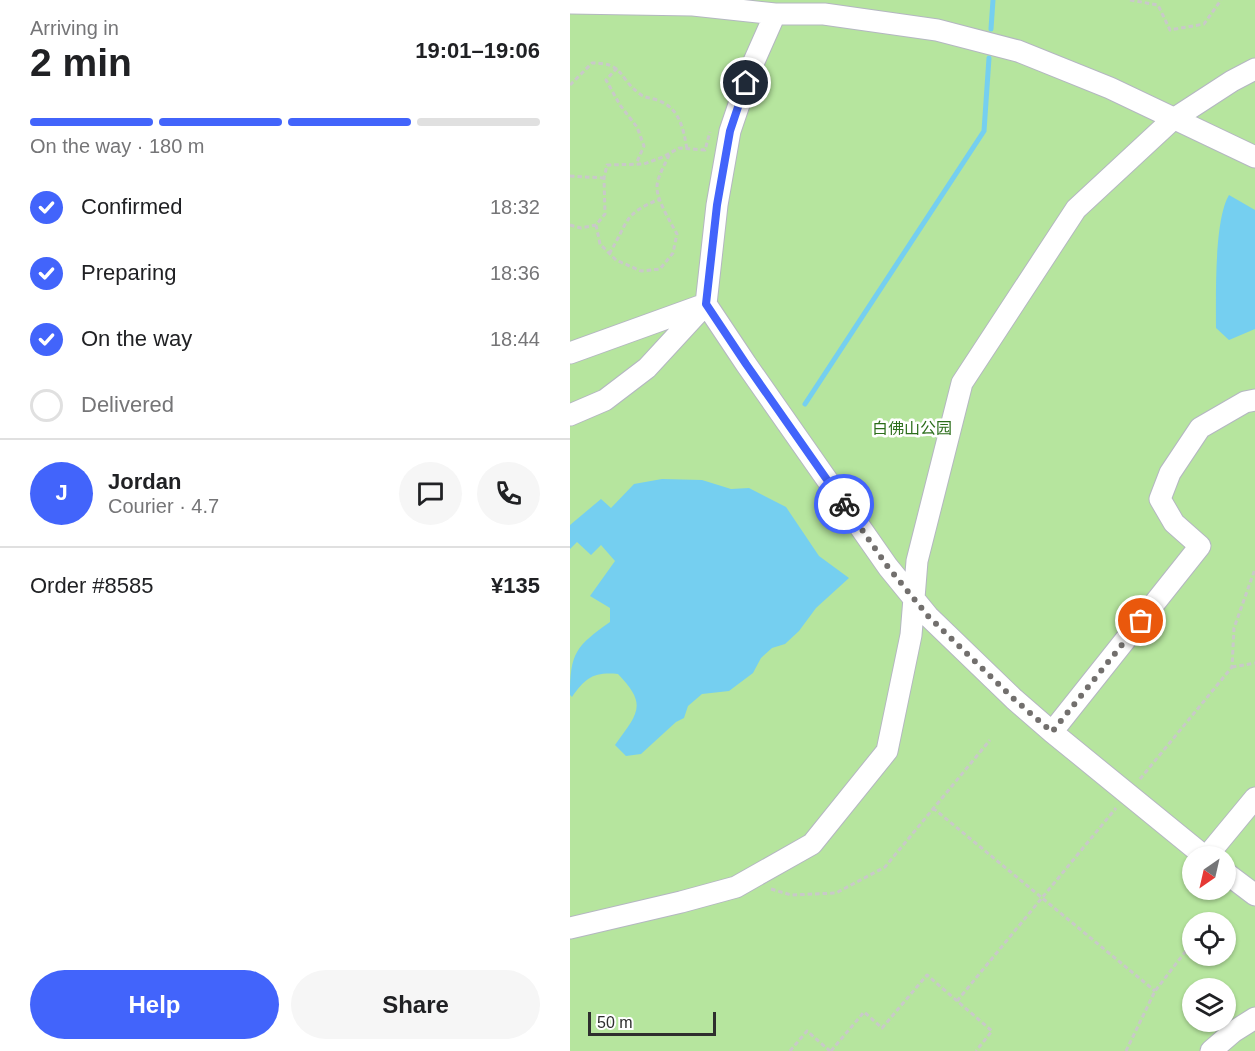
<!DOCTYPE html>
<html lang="en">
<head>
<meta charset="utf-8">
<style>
	:root { --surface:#fff; --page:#f6f6f6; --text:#202124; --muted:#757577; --line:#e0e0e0; --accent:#4264fb }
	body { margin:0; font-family:Arial,"Noto Sans SC",sans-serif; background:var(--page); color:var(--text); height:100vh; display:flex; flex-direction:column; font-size:22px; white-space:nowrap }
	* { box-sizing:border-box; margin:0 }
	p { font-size:20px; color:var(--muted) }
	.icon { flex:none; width:33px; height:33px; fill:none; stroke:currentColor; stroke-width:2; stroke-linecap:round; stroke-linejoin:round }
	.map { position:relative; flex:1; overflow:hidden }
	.sheet { display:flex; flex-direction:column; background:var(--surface); width:570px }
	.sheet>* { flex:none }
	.needle { width:39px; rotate:214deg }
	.fabs { position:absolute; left:612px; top:846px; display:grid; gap:12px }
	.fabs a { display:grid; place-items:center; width:54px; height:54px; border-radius:50%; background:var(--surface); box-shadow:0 2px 4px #0004; font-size:30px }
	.scale { position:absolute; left:18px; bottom:15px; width:128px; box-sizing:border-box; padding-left:6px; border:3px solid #2e2e2e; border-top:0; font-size:16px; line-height:21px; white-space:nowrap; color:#2e2e2e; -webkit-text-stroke:4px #fff; paint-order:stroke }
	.pin { position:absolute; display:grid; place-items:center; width:51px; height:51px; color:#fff; margin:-26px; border:3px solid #fff; border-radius:50%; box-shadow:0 2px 6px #0007 }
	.courier { position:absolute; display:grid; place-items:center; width:60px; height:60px; margin:-30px; border:4px solid #4264fb; border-radius:50%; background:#fff; color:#222; box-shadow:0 2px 8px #0007 }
	.summary em { font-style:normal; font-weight:700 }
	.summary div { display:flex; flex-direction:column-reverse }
	.summary { display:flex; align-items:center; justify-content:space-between; height:102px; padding:0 30px }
	h1 { font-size:39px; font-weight:700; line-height:45px }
	.bar { display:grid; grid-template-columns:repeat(4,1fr); gap:9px 6px; align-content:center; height:72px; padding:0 30px }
	.bar i { height:8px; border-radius:4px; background:var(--line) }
	.bar .on { background:var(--accent) }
	.bar p { grid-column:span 4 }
	.line { display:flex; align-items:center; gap:15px; padding:0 30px; border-top:2px solid var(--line) }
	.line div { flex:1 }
	.round { display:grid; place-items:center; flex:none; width:63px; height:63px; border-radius:32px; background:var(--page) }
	ol { padding:0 30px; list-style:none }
	li { display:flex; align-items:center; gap:18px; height:66px }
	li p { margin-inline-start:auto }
	li .icon { padding:6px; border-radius:50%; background:var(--accent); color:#fff; stroke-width:4 }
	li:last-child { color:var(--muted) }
	li i { width:33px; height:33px; border:3px solid var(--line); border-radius:50% }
	.button { display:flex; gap:12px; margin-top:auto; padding:12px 30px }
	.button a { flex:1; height:69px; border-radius:36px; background:var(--accent); color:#fff; font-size:24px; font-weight:700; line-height:69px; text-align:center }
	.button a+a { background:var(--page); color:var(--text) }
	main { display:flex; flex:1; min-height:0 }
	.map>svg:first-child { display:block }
	.green { fill:#b6e59e; fill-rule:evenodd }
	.water { fill:#75cff0 }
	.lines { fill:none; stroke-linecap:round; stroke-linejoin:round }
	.stream { stroke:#75cff0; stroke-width:5 }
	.minor-casing { stroke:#b4b7c1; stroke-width:23 }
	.path { stroke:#c9c9c9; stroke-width:3; stroke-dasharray:4.5 3; stroke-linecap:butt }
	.minor { stroke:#fff; stroke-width:21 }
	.done { stroke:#726f6d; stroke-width:6; stroke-dasharray:0 10.8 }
	.route { stroke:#4264fb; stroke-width:8 }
	.labels { text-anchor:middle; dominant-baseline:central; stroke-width:5; stroke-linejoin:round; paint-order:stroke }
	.park-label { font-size:16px; fill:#2c6e1b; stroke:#fff }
</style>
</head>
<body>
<main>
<section class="sheet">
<div class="summary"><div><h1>2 min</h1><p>Arriving in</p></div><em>19:01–19:06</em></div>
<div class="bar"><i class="on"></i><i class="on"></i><i class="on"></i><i></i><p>On the way · 180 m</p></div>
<ol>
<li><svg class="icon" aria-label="check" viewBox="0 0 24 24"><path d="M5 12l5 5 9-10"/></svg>Confirmed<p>18:32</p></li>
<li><svg class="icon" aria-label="check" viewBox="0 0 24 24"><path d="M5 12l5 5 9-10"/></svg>Preparing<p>18:36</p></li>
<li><svg class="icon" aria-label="check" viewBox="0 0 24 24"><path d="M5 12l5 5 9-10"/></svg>On the way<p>18:44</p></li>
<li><i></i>Delivered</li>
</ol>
<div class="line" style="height:108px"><b class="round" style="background:var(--accent);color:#fff">J</b><div><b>Jordan</b><p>Courier · 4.7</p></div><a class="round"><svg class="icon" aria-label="chat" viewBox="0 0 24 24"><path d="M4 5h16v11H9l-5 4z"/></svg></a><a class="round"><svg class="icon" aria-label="phone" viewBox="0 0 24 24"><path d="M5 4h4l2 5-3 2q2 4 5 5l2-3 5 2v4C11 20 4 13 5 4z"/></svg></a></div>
<div class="line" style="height:78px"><div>Order #8585</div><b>¥135</b></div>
<div class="button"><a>Help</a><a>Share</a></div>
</section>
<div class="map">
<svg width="685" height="1051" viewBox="0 0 685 1051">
	<rect width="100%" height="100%" fill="#efe9e1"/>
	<!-- green -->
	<path class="green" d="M0 0H685V1051H0ZM622 856H656V890H622ZM622 922H656V956H622ZM622 988H656V1022H622Z"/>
	<!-- water -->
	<path class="water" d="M659 195 685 210V329L659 340 646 328C646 297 644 220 659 195Z
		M92 479 132 480 161 489 179 488 216 507 249 556 279 578 246 608 229 631 215 644 202 648 191 658 183 673 159 691 132 694 118 706 114 718 106 722 71 754 56 756 45 745C68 713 78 705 48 674 24 672 16 677 2 697L0 695C0 653 6 646 40 622V608L20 596 45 561 31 545 21 555 7 542 0 549V525L31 499 41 508 64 484Z"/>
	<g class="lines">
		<!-- stream -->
		<path class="stream" d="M421 29 423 0
			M235 404 414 131 419 58"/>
		<!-- minor casing -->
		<g class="minor-casing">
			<path id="minor" d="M0 3 123 5 205 14H254L367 30 448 51 540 88 685 157
				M205 14 182 66 160 131 147 205 136 304 176 364 318 567 358 616 444 699 482 732 634 856
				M0 353 133 305
				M0 415 35 400 77 368 136 304
				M482 732 630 546 604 523 590 499 600 473 630 428 675 402 685 400
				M637 856 685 798
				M656 873 685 895
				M0 928 111 902 166 887 242 844 317 751 341 635 347 561 392 383 506 209 602 120 662 81 685 69
				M641 1051 663 1032 685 1018"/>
		</g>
		<!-- path -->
		<path class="path" d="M560 0 588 5 600 30 634 24 651 0
			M47 68 36 80 50 105 67 127 74 146 66 164
			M0 85 22 63C55 63 47 77 70 94 75 98 81 98 87 100 110 108 113 128 117 149
			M0 176 34 178
			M0 225 11 228 26 225 35 214 34 178 37 165 74 164 93 157 109 148 135 150 140 132
			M26 225 30 244 46 260 71 271 90 269 103 253 107 234C101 223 88 202 87 189 86 178 96 163 100 153
			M39 254C59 222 52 214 90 199
			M662 667 685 663
			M570 779 662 667 664 628 685 569
			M363 808 585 991
			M201 889 221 895 266 893 315 867 420 740
			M638 922 640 921
			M387 1001 546 808
			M220 1051 237 1031 260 1051
			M261 1051 294 1012 312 1028 357 975 422 1031 406 1051
			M556 1051 585 991 622 943"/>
		<!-- minor -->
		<use href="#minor" class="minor"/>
	</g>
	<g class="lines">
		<!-- done -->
		<path class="done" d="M274 504 318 567 358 616 444 699 482 732 571 621"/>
		<!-- route -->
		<path class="route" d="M176 83 160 131 147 205 136 304 176 364 274 504"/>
	</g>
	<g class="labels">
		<!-- park labels -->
		<g class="park-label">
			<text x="342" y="428">白佛山公园</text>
		</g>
	</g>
</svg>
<div class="fabs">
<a><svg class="needle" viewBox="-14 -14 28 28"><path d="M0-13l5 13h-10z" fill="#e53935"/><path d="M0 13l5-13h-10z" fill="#757577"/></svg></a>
<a><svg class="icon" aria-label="locate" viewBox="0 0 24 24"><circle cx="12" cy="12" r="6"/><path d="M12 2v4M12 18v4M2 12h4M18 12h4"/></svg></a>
<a><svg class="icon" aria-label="layers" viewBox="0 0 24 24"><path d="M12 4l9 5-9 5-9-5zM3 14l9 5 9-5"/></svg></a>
</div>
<div class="scale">50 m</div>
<div class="pin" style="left:571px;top:621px;background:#ea580c"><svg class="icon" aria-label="bag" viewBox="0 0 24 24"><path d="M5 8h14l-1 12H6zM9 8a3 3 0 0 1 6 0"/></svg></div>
<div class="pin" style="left:176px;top:83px;background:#1f2937"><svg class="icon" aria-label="home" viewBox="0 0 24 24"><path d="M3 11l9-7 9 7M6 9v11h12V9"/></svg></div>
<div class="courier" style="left:274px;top:504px"><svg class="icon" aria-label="bike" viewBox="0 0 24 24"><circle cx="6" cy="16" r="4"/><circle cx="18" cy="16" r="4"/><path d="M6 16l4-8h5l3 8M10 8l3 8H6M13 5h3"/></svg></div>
</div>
</main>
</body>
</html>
